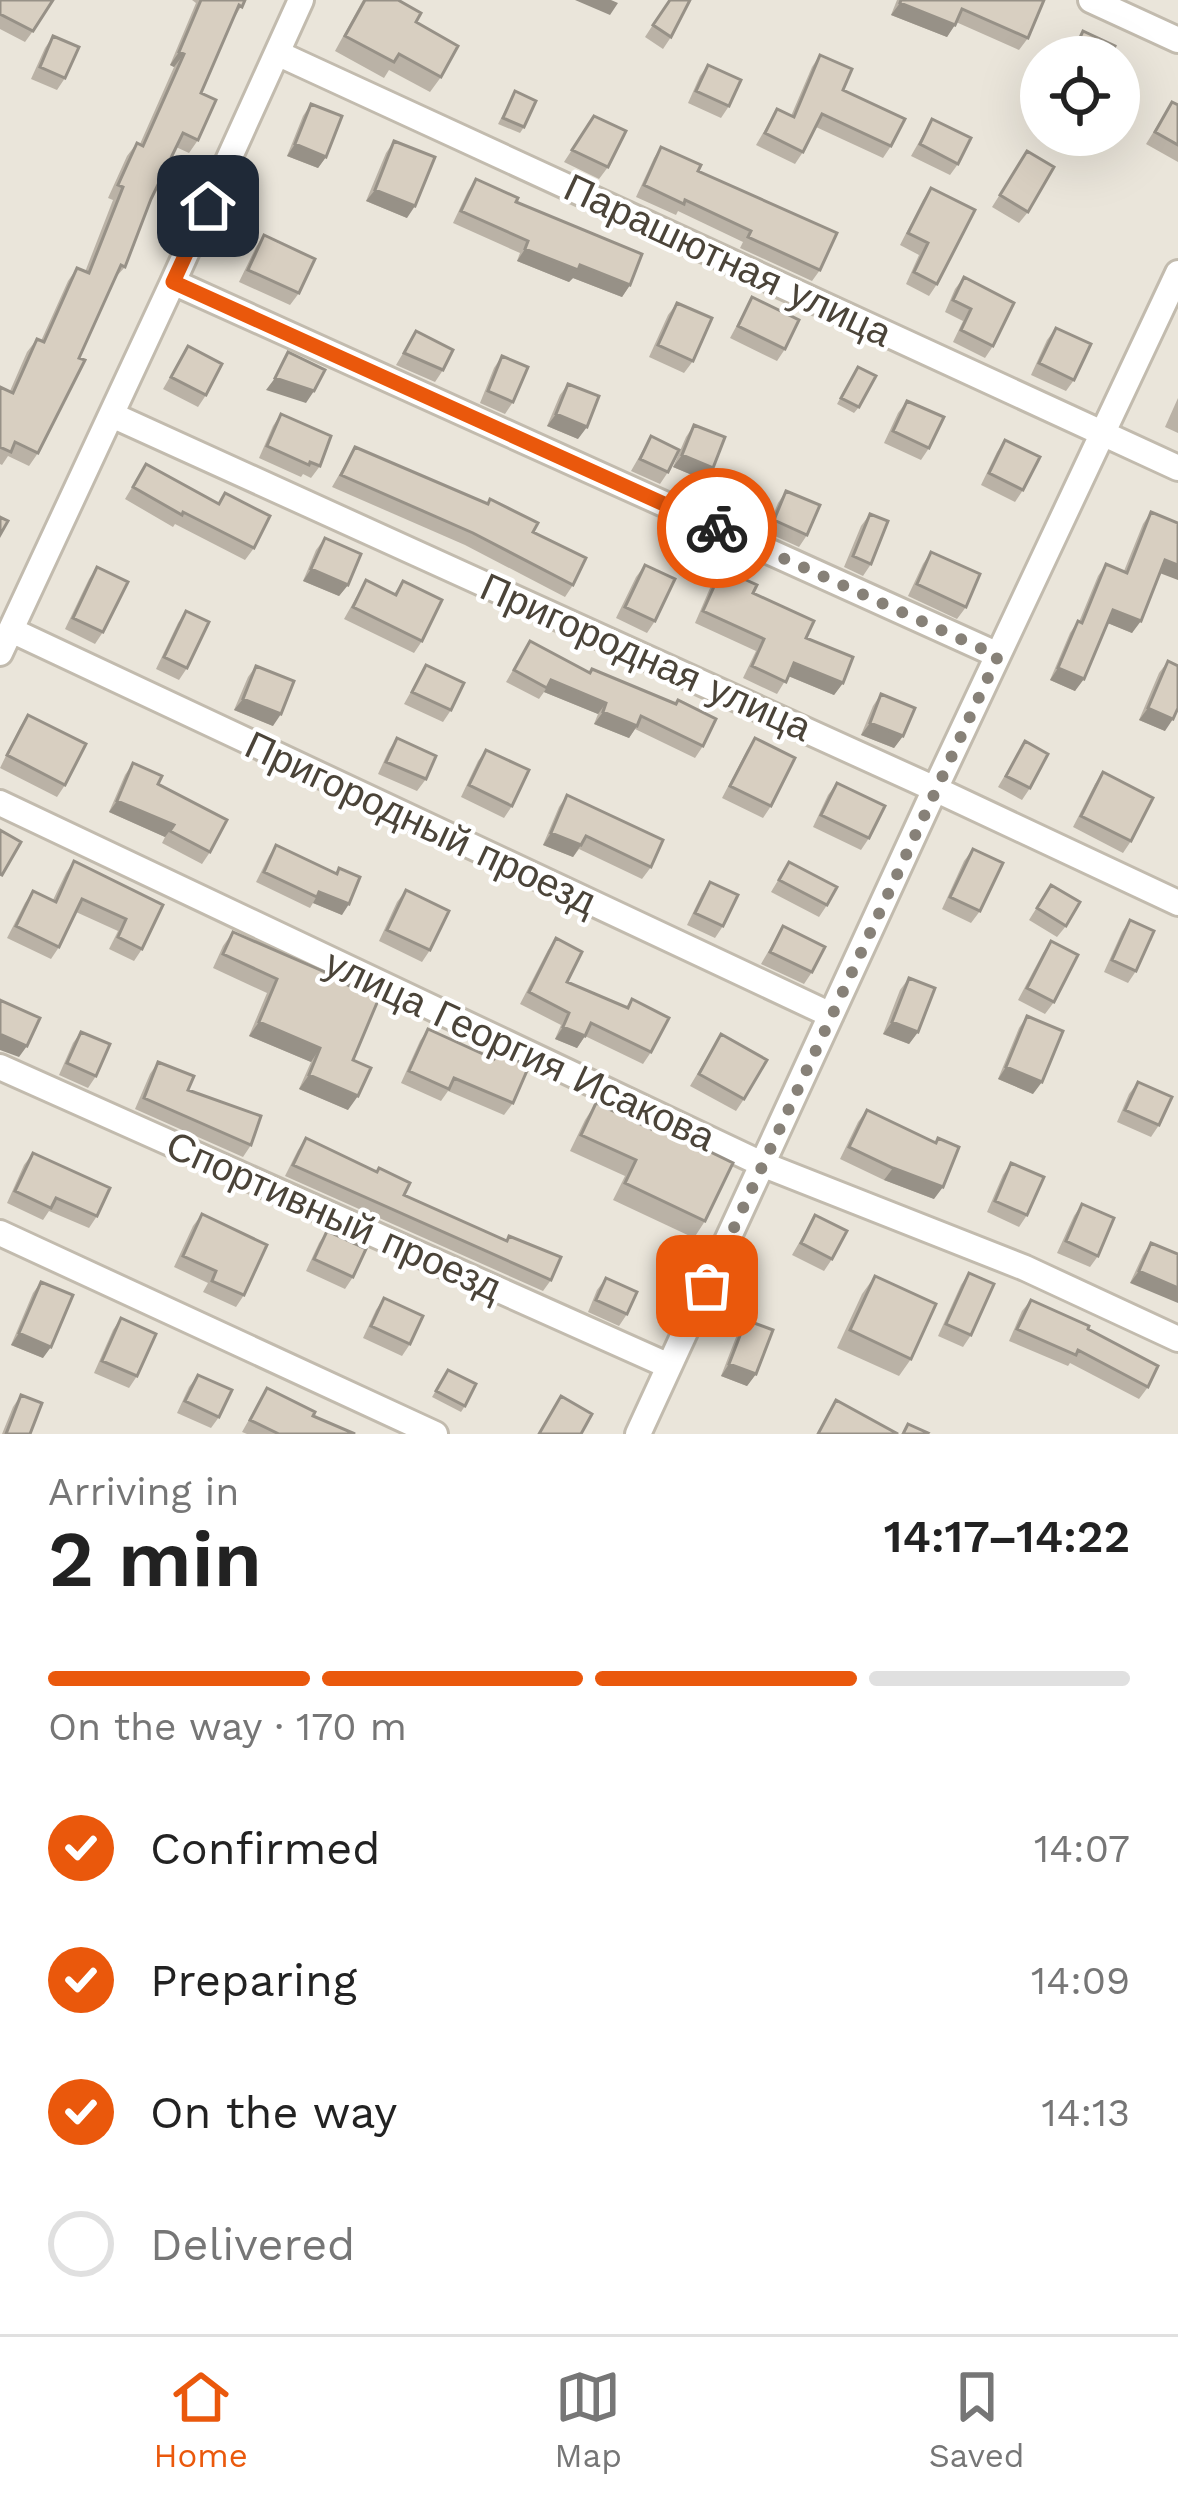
<!DOCTYPE html>
<html lang="en">
<head>
<meta charset="utf-8">
<style>
	:root { --surface:#fff; --page:#f2f2f2; --text:#222; --muted:#767676; --line:#e0e0e0; --accent:#ea580c }
	body { margin:0; font-family:"Work Sans",sans-serif; background:var(--page); color:var(--text); height:100vh; display:flex; flex-direction:column; font-size:45px; white-space:nowrap }
	* { box-sizing:border-box; margin:0 }
	p { font-size:39px; color:var(--muted) }
	.icon { flex:none; width:66px; height:66px; fill:none; stroke:currentColor; stroke-width:2; stroke-linecap:round; stroke-linejoin:round }
	.map { position:relative; height:1434px; overflow:hidden }
	.drawer { display:flex; flex-direction:column; background:var(--surface); flex:1 }
	.drawer>* { flex:none }
	.buttons { position:absolute; left:1020px; top:36px; display:grid; gap:24px }
	.buttons a { display:grid; place-items:center; width:120px; height:120px; border-radius:50%; background:var(--surface); box-shadow:0 12px 48px #0002; font-size:60px }
	.pin { position:absolute; display:grid; place-items:center; width:102px; height:102px; color:#fff; margin:-51px; border-radius:24px; box-shadow:0 6px 18px #0006 }
	.courier { position:absolute; display:grid; place-items:center; width:120px; height:120px; margin:-60px; border:9px solid #ea580c; border-radius:50%; background:#fff; color:#222; box-shadow:0 3px 15px #0007 }
	.summary em { font-style:normal; font-weight:600 }
	.summary div { display:flex; flex-direction:column-reverse }
	.summary { display:flex; align-items:center; justify-content:space-between; height:204px; padding:0 48px }
	h1 { font-size:78px; font-weight:600; line-height:90px }
	.bar { display:grid; grid-template-columns:repeat(4,1fr); gap:18px 12px; align-content:center; height:144px; padding:0 48px }
	.bar i { height:15px; border-radius:9px; background:var(--line) }
	.bar .current { background:var(--accent) }
	.bar p { grid-column:span 4 }
	ol { padding:0 48px; list-style:none }
	li { display:flex; align-items:center; gap:36px; height:132px }
	li p { margin-inline-start:auto }
	li .icon { padding:12px; border-radius:50%; background:var(--accent); color:#fff; stroke-width:4 }
	li:last-child { color:var(--muted) }
	li i { width:66px; height:66px; border:6px solid var(--line); border-radius:50% }
	.tab-bar { display:flex; justify-content:space-around; align-items:center; height:168px; border-top:3px solid var(--line); background:var(--surface); font-size:33px; color:var(--muted) }
	.tab-bar a { display:grid; justify-items:center; gap:6px }
	.tab-bar .current { color:var(--accent) }
	.map>svg:first-child { display:block }
	.residential { fill:#eae5da; fill-rule:evenodd }
	.lines { fill:none; stroke-linecap:round; stroke-linejoin:round }
	.minor-casing { stroke:#c2bbae; stroke-width:30 }
	.minor { stroke:#fff; stroke-width:24 }
	.wall { fill:#bab2a6 }
	.shaded-wall { fill:#979187 }
	.building { fill:#d8cfc1; stroke:#979187; stroke-width:3 }
	.done { stroke:#878178; stroke-width:12; stroke-dasharray:0 21.6 }
	.route { stroke:#ea580c; stroke-width:15 }
	.labels { text-anchor:middle; dominant-baseline:central; stroke-width:9; stroke-linejoin:round; paint-order:stroke }
	.street-label { font-size:39px; fill:#4b4439; stroke:#fff }
</style>
</head>
<body>
<div class="map">
<svg width="1178" height="1434" viewBox="0 0 1178 1434">
	<rect width="100%" height="100%" fill="#f6f3ec"/>
	<!-- residential -->
	<path class="residential" d="M0 0H1178V1434H0ZM1041 57H1119V135H1041Z"/>
	<g class="lines">
		<!-- minor casing -->
		<g class="minor-casing">
			<path id="minor" d="M1091 0 1178 40
				M277 53 1178 468
				M173 282 998 655
				M112 415 935 789 1178 903
				M11 630 831 1015
				M0 653 173 282 301 0
				M0 803 764 1165 1025 1268 1178 1339
				M0 1067 669 1366
				M0 1233 435 1434
				M638 1434 935 789 1178 273"/>
		</g>
		<!-- minor -->
		<use href="#minor" class="minor"/>
	</g>
	<!-- wall -->
	<path class="wall" d="M0 0 33 31 25 42 0 29Z
		M192 0H245L233 20 201 93 198 140 189 153 176 147 151 199 125 267 114 279 38 453 29 466 8 456 2 465 0 464V387L10 391 27 352 37 339 41 341 68 281 77 268 85 272 113 200 108 198 127 156 137 143 140 144 174 67 170 65 196 3Z
		M363 0H398L416 22 441 77 430 92 389 70 384 78 335 51Z
		M669 0 671 37 663 49 645 37Z
		M897 0H1044L1028 38 1019 50 956 22 947 37 891 15Z
		M53 36 65 78 57 90 31 79 45 48Z
		M820 55 843 90 891 146 883 158 816 127 803 152 795 164 756 145 777 109 791 116 812 67Z
		M708 65 729 106 721 118 688 103 700 76Z
		M515 91 524 127 520 133 498 124Z
		M1172 102 1178 105V162L1146 144Z
		M311 104 326 157 318 168 287 156 303 116Z
		M594 116 608 167 599 179 564 162Z
		M932 119 958 164 950 175 911 156Z
		M1051 135H1083L1073 150Z
		M394 141 407 218 366 201 386 153Z
		M661 147 698 171 820 270 812 281 740 248 743 242 678 211 676 215 636 197 654 158Z
		M1027 151 1028 212 1019 223 992 207Z
		M476 179 516 202 630 285 622 297 573 278 569 282 517 261 520 253 453 223 468 191Z
		M931 188 937 284 929 296 906 284 919 255 900 245 923 200Z
		M264 235 299 293 290 305 239 282 256 247Z
		M964 277 993 346 985 358 953 342 963 321 945 312 955 289Z
		M752 297 785 349 777 361 730 338Z
		M677 303 693 361 684 373 649 357 668 315Z
		M1056 328 1074 380 1066 391 1031 375 1047 340Z
		M416 331 443 370 435 382 396 365Z
		M188 346 206 395 198 407 163 389Z
		M502 356 513 402 505 414 480 403 494 368Z
		M854 373 859 407 854 413 837 404Z
		M568 384 578 439 547 426 560 395Z
		M1178 398V433L1165 427Z
		M907 401 929 448 921 460 884 443 898 413Z
		M281 414 320 466 311 478 303 474 301 477 259 458 273 426Z
		M694 425 704 480 673 467 686 437Z
		M651 436 668 472 660 484 631 471Z
		M1005 440 1023 490 1015 502 981 485 997 452Z
		M355 447 533 532 573 585 565 597 465 545 332 487Z
		M146 464 218 504 225 493 254 548 245 560 175 524 173 527 125 499Z
		M786 491 807 535 799 547 766 532 778 503Z
		M1151 512 1160 573 1132 633 1108 623 1075 691 1050 680 1070 633 1078 621 1079 622 1098 576 1106 564 1124 571 1143 524Z
		M870 514 871 564 863 576 844 567 861 526Z
		M325 538 348 585 339 596 303 581 316 550Z
		M931 552 966 607 957 619 908 596 923 564Z
		M645 565 655 621 647 633 616 618 636 577Z
		M97 567 103 632 95 644 65 629 89 579Z
		M722 569 753 593 806 638 843 683 834 695 788 676 777 694 743 678 756 651 695 623 713 581Z
		M366 580 394 594 403 581 422 641 414 653 344 619Z
		M186 611 187 668 179 680 156 669 178 623Z
		M530 641 703 746 695 758 635 729 629 738 594 724 598 714 544 692 539 699 506 682Z
		M1168 661 1165 731 1139 720 1159 673Z
		M426 665 451 710 443 722 404 704Z
		M256 666 273 726 234 710 248 677Z
		M881 694 903 736 894 748 861 735 873 706Z
		M28 715 65 785 57 797 0 768 20 727Z
		M397 738 426 779 417 791 378 774 389 750Z
		M755 738 771 806 763 818 722 798 747 750Z
		M1025 741 1030 788 1022 800 998 787Z
		M486 750 512 806 504 818 461 797 478 761Z
		M133 763 210 852 202 864 162 843 165 837 109 812 125 775Z
		M1103 772 1131 841 1123 853 1073 827 1095 784Z
		M837 783 869 838 861 850 813 827 828 795Z
		M567 795 651 867 642 879 579 849 573 857 543 845 559 807Z
		M276 845 335 873 339 868 342 915 313 903 310 908 256 882 269 856Z
		M973 849 980 911 971 923 942 909 964 861Z
		M74 861 163 905 142 949 134 961 109 949 118 931 76 912 59 947 51 959 7 938 25 903 33 891 53 900 66 873Z
		M789 862 827 905 819 917 771 892Z
		M710 882 723 926 715 938 687 925 702 894Z
		M1051 885 1066 926 1057 937 1029 920Z
		M406 890 430 950 422 962 379 941 397 902Z
		M1130 920 1136 971 1128 983 1104 972 1122 932Z
		M783 926 812 972 804 984 761 964Z
		M233 932 326 976 353 1060 348 1110 299 1089 311 1062 249 1036 267 993 213 968 223 946Z
		M556 938 567 982 626 1007 632 999 651 1052 643 1064 585 1036 577 1048 555 1039 561 1025 520 1004 548 950Z
		M1051 941 1054 1002 1045 1014 1018 1000 1043 953Z
		M909 978 918 1032 909 1044 883 1034 900 990Z
		M1027 1016 1033 1094 998 1079 1019 1028Z
		M428 1029 492 1058 497 1052 513 1103 504 1115 448 1091 441 1101 401 1083 420 1041Z
		M81 1032 96 1076 88 1088 59 1075 73 1043Z
		M721 1034 744 1099 736 1111 690 1086Z
		M158 1062 251 1145 243 1157 135 1109 150 1074Z
		M1138 1082 1159 1125 1151 1137 1117 1122 1129 1094Z
		M596 1103 650 1128 705 1221 694 1238 613 1200 625 1176 570 1151 585 1120Z
		M867 1110 934 1143 938 1138 934 1199 884 1180 840 1159 858 1122Z
		M306 1138 404 1195 506 1240 509 1236 551 1280 543 1291 285 1176 298 1150Z
		M33 1153 97 1216 89 1228 49 1211 43 1220 7 1203 24 1165Z
		M1011 1163 1027 1215 1019 1227 987 1212 1003 1175Z
		M1082 1204 1098 1256 1090 1267 1057 1253 1074 1216Z
		M202 1214 244 1295 236 1307 203 1292 208 1283 174 1267 193 1226Z
		M815 1215 832 1259 824 1271 792 1255Z
		M327 1231 353 1277 345 1289 306 1271 319 1243Z
		M1151 1243 1178 1254 1130 1283 1143 1255Z
		M969 1273 971 1335 963 1347 938 1336 961 1285Z
		M875 1276 911 1359 899 1376 837 1348 862 1294Z
		M606 1278 627 1314 619 1326 588 1312 597 1290Z
		M41 1282 43 1358 11 1345 33 1293Z
		M384 1298 410 1344 402 1356 363 1338 376 1310Z
		M1031 1300 1088 1329 1148 1387 1139 1399 1070 1363 1068 1366 1009 1341 1022 1311Z
		M121 1318 137 1376 129 1388 94 1373 113 1330Z
		M746 1320 756 1374 747 1386 721 1376 738 1332Z
		M448 1370 465 1406 461 1412 432 1397Z
		M198 1375 219 1417 211 1428 177 1413 189 1387Z
		M267 1388 313 1416 355 1434H247L242 1432Z
		M21 1395 30 1434H2L13 1407Z"/>
	<!-- shaded-wall -->
	<path class="shaded-wall" d="M575 0H611L618 3 610 15Z
		M900 3 955 25 947 37 891 15Z
		M179 52 184 54 174 67 170 65Z
		M295 144 326 157 318 168 287 156Z
		M375 190 415 206 407 218 366 201Z
		M525 249 580 265 630 285 622 297 573 278 569 282 517 261Z
		M275 378 314 391 306 403 266 390Z
		M556 414 587 427 578 439 547 426Z
		M682 455 713 468 704 480 673 467Z
		M1165 560 1178 565V580L1157 572Z
		M311 569 348 585 339 596 303 581Z
		M1113 610 1141 621 1132 633 1105 622Z
		M794 663 843 683 834 695 786 675Z
		M1058 668 1084 679 1075 691 1050 680Z
		M551 680 606 703 598 714 544 692Z
		M243 699 281 714 273 726 234 710Z
		M1148 708 1173 719 1165 731 1139 720Z
		M603 712 637 726 629 738 594 724Z
		M870 723 903 736 894 748 861 735Z
		M117 801 174 825 165 837 109 812Z
		M551 833 581 845 573 857 543 845Z
		M319 892 349 904 342 915 313 903Z
		M259 1022 320 1048 311 1062 249 1036Z
		M892 1022 918 1032 909 1044 883 1034Z
		M563 1027 585 1036 577 1048 555 1039Z
		M0 1034 27 1046 19 1057 0 1050Z
		M1006 1067 1042 1082 1033 1094 998 1079Z
		M309 1075 358 1096 348 1110 299 1089Z
		M893 1168 943 1187 934 1199 884 1180Z
		M1139 1271 1178 1288V1303L1130 1283Z
		M19 1333 51 1347 43 1358 11 1345Z
		M729 1364 756 1374 747 1386 721 1376Z"/>
	<!-- building -->
	<path class="building" d="M0 0H53L33 31 0 14Z
		M201 0H245L242 7 239 5 201 93 216 100 198 140 183 133 151 199 125 267 121 265 79 358 85 360 38 453 15 442 11 452 0 447V387L13 393 37 339 44 342 77 268 89 273 123 187 118 185 137 143 143 146 184 54 179 52Z
		M365 0H398L421 13 416 22 458 46 441 77 399 54 394 62 345 36Z
		M670 0H690L671 37 653 25Z
		M901 0H1044L1028 38 962 9 955 25 900 3Z
		M1083 31 1115 46 1110 57H1071Z
		M53 36 79 47 65 78 40 67Z
		M820 55 852 69 843 90 905 119 891 146 822 114 803 152 765 133 777 109 794 117Z
		M708 65 741 80 729 106 696 91Z
		M515 91 536 101 524 127 503 118Z
		M1172 102 1178 105V145L1155 132Z
		M311 104 342 116 326 157 295 144Z
		M594 116 626 131 608 167 572 150Z
		M932 119 971 138 958 164 920 144Z
		M394 141 435 157 415 206 375 190Z
		M661 147 701 165 698 171 837 233 820 270 748 237 751 231 685 200 684 204 644 185Z
		M1027 151 1054 167 1028 212 1000 195Z
		M476 179 518 198 516 202 642 254 630 285 580 265 578 270 525 249 528 241 461 211Z
		M931 188 975 210 937 284 914 272 928 243 908 233Z
		M264 235 315 259 299 293 248 270Z
		M964 277 1014 303 993 346 961 330 971 309 953 300Z
		M752 297 799 320 785 349 738 326Z
		M677 303 712 318 693 361 658 345Z
		M1056 328 1091 344 1074 380 1039 363Z
		M416 331 453 350 443 370 404 353Z
		M188 346 222 364 206 395 171 377Z
		M288 352 325 370 314 391 275 378Z
		M502 356 528 367 513 402 488 391Z
		M858 367 876 376 859 407 841 398Z
		M568 384 599 396 587 427 556 414Z
		M907 401 944 417 929 448 893 431Z
		M281 414 331 436 320 466 310 462 309 465 267 446Z
		M694 425 725 437 713 468 682 455Z
		M651 436 679 450 668 472 640 459Z
		M1005 440 1040 457 1023 490 989 473Z
		M355 447 488 504 490 499 538 523 533 532 586 558 573 585 473 533 341 475Z
		M146 464 219 504 225 493 270 516 254 548 183 512 182 515 133 487Z
		M786 491 820 505 807 535 774 520Z
		M1151 512 1178 523V565L1165 560 1141 621 1113 610 1084 679 1058 668 1078 621 1082 623 1106 564 1127 573Z
		M870 514 888 521 871 564 853 556Z
		M0 517 8 521 0 535Z
		M325 538 361 554 348 585 311 569Z
		M931 552 980 574 966 607 917 584Z
		M645 565 675 579 655 621 625 607Z
		M97 567 128 582 103 632 73 618Z
		M722 569 757 585 753 593 814 621 806 638 853 657 843 683 794 663 786 682 752 666 764 639 703 611Z
		M366 580 396 595 403 581 442 600 422 641 353 607Z
		M186 611 209 622 187 668 164 657Z
		M530 641 590 673 592 669 676 704 678 700 716 719 703 746 641 716 637 726 603 712 606 703 551 680 547 688 514 670Z
		M1168 661 1178 666V708L1173 719 1148 708Z
		M426 665 464 683 451 710 412 692Z
		M256 666 294 681 281 714 243 699Z
		M881 694 915 708 903 736 870 723Z
		M28 715 86 744 65 785 7 755Z
		M397 738 436 756 426 779 386 762Z
		M755 738 795 758 771 806 730 786Z
		M1025 741 1048 754 1030 788 1006 776Z
		M486 750 529 770 512 806 469 785Z
		M133 763 162 776 158 784 227 820 210 852 170 831 174 825 117 801Z
		M1103 772 1153 798 1131 841 1081 816Z
		M837 783 885 806 869 838 821 815Z
		M567 795 663 840 651 867 586 836 581 845 551 833Z
		M0 830 21 842 2 875 0 874Z
		M276 845 337 874 339 868 360 877 349 904 319 892 317 897 264 872Z
		M973 849 1003 863 980 911 950 897Z
		M74 861 163 905 142 949 118 937 126 919 82 899 59 947 16 926 33 891 56 902Z
		M789 862 837 887 827 905 779 880Z
		M710 882 738 895 723 926 695 913Z
		M1051 885 1080 902 1066 926 1037 908Z
		M406 890 449 911 430 950 387 930Z
		M1130 920 1154 931 1136 971 1112 960Z
		M783 926 825 947 812 972 770 952Z
		M233 932 327 973 326 976 379 998 353 1060 371 1068 358 1096 309 1075 320 1048 259 1022 277 979 223 954Z
		M556 938 582 952 567 982 628 1008 632 999 669 1018 651 1052 591 1023 585 1036 563 1027 569 1013 529 992Z
		M1051 941 1078 955 1054 1002 1027 988Z
		M909 978 935 988 918 1032 892 1022Z
		M0 1000 40 1018 27 1046 0 1034Z
		M1027 1016 1063 1031 1042 1082 1006 1067Z
		M428 1029 494 1059 497 1052 529 1066 513 1103 454 1078 449 1089 409 1071Z
		M81 1032 110 1044 96 1076 67 1063Z
		M721 1034 767 1060 744 1099 699 1074Z
		M158 1062 194 1076 188 1090 261 1116 251 1145 144 1098Z
		M1138 1082 1172 1097 1159 1125 1125 1110Z
		M596 1103 651 1129 653 1124 733 1163 705 1221 625 1183 636 1160 581 1135Z
		M867 1110 936 1143 938 1138 959 1147 943 1187 893 1168 849 1147Z
		M306 1138 377 1172 379 1168 410 1183 404 1195 507 1241 509 1236 561 1257 551 1280 293 1165Z
		M33 1153 110 1188 97 1216 56 1198 51 1208 15 1191Z
		M1011 1163 1044 1177 1027 1215 995 1201Z
		M1082 1204 1114 1218 1098 1256 1066 1241Z
		M202 1214 267 1245 244 1295 212 1281 216 1271 183 1256Z
		M815 1215 847 1231 832 1259 801 1243Z
		M327 1231 366 1249 353 1277 314 1259Z
		M1151 1243 1178 1254V1288L1139 1271Z
		M969 1273 994 1284 971 1335 946 1324Z
		M875 1276 936 1304 911 1359 850 1330Z
		M606 1278 637 1292 627 1314 596 1300Z
		M41 1282 73 1295 51 1347 19 1333Z
		M384 1298 423 1316 410 1344 371 1326Z
		M1031 1300 1089 1326 1088 1329 1158 1366 1148 1387 1078 1350 1076 1355 1017 1329Z
		M121 1318 156 1334 137 1376 102 1361Z
		M746 1320 773 1330 756 1374 729 1364Z
		M448 1370 476 1384 465 1406 436 1391Z
		M198 1375 232 1390 219 1417 185 1401Z
		M267 1388 315 1412 313 1416 355 1434H279L250 1420Z
		M21 1395 42 1403 30 1434H6Z
		M561 1396 592 1414 581 1434H539Z
		M836 1400 898 1434H818Z
		M908 1424 928 1433 927 1434H903Z"/>
	<g class="lines">
		<!-- done -->
		<path class="done" d="M707 1286 998 656 717 528"/>
		<!-- route -->
		<path class="route" d="M208 206 173 282 717 528"/>
	</g>
	<g class="labels">
		<!-- street labels -->
		<g class="street-label">
			<text transform="translate(728 260) rotate(25)">Парашютная улица</text>
			<text transform="translate(646 657) rotate(24)">Пригородная улица</text>
			<text transform="translate(421 823) rotate(25)">Пригородный проезд</text>
			<text transform="translate(520 1050) rotate(25)">улица Георгия Исакова</text>
			<text transform="translate(334 1216) rotate(24)">Спортивный проезд</text>
		</g>
	</g>
</svg>
<div class="buttons">
<a><svg class="icon" aria-label="locate" viewBox="0 0 24 24"><circle cx="12" cy="12" r="6"/><path d="M12 2v4M12 18v4M2 12h4M18 12h4"/></svg></a>
</div>
<div class="pin" style="left:707px;top:1286px;background:#ea580c"><svg class="icon" aria-label="bag" viewBox="0 0 24 24"><path d="M5 8h14l-1 12H6zM9 8a3 3 0 0 1 6 0"/></svg></div>
<div class="pin" style="left:208px;top:206px;background:#1f2937"><svg class="icon" aria-label="home" viewBox="0 0 24 24"><path d="M3 11l9-7 9 7M6 9v11h12V9"/></svg></div>
<div class="courier" style="left:717px;top:528px"><svg class="icon" aria-label="bike" viewBox="0 0 24 24"><circle cx="6" cy="16" r="4"/><circle cx="18" cy="16" r="4"/><path d="M6 16l4-8h5l3 8M10 8l3 8H6M13 5h3"/></svg></div>
</div>
<section class="drawer">
<div class="summary"><div><h1>2 min</h1><p>Arriving in</p></div><em>14:17–14:22</em></div>
<div class="bar"><i class="current"></i><i class="current"></i><i class="current"></i><i></i><p>On the way · 170 m</p></div>
<ol>
<li><svg class="icon" aria-label="check" viewBox="0 0 24 24"><path d="M5 12l5 5 9-10"/></svg>Confirmed<p>14:07</p></li>
<li><svg class="icon" aria-label="check" viewBox="0 0 24 24"><path d="M5 12l5 5 9-10"/></svg>Preparing<p>14:09</p></li>
<li><svg class="icon" aria-label="check" viewBox="0 0 24 24"><path d="M5 12l5 5 9-10"/></svg>On the way<p>14:13</p></li>
<li><i></i>Delivered</li>
</ol>
</section>
<nav class="tab-bar">
<a class="current"><svg class="icon" aria-label="home" viewBox="0 0 24 24"><path d="M3 11l9-7 9 7M6 9v11h12V9"/></svg>Home</a>
<a><svg class="icon" aria-label="map" viewBox="0 0 24 24"><path d="M3 6l6-2 6 2 6-2v14l-6 2-6-2-6 2zM9 4v14M15 6v14"/></svg>Map</a>
<a><svg class="icon" aria-label="saved" viewBox="0 0 24 24"><path d="M7 4h10v16l-5-4-5 4z"/></svg>Saved</a>
</nav>
</body>
</html>
